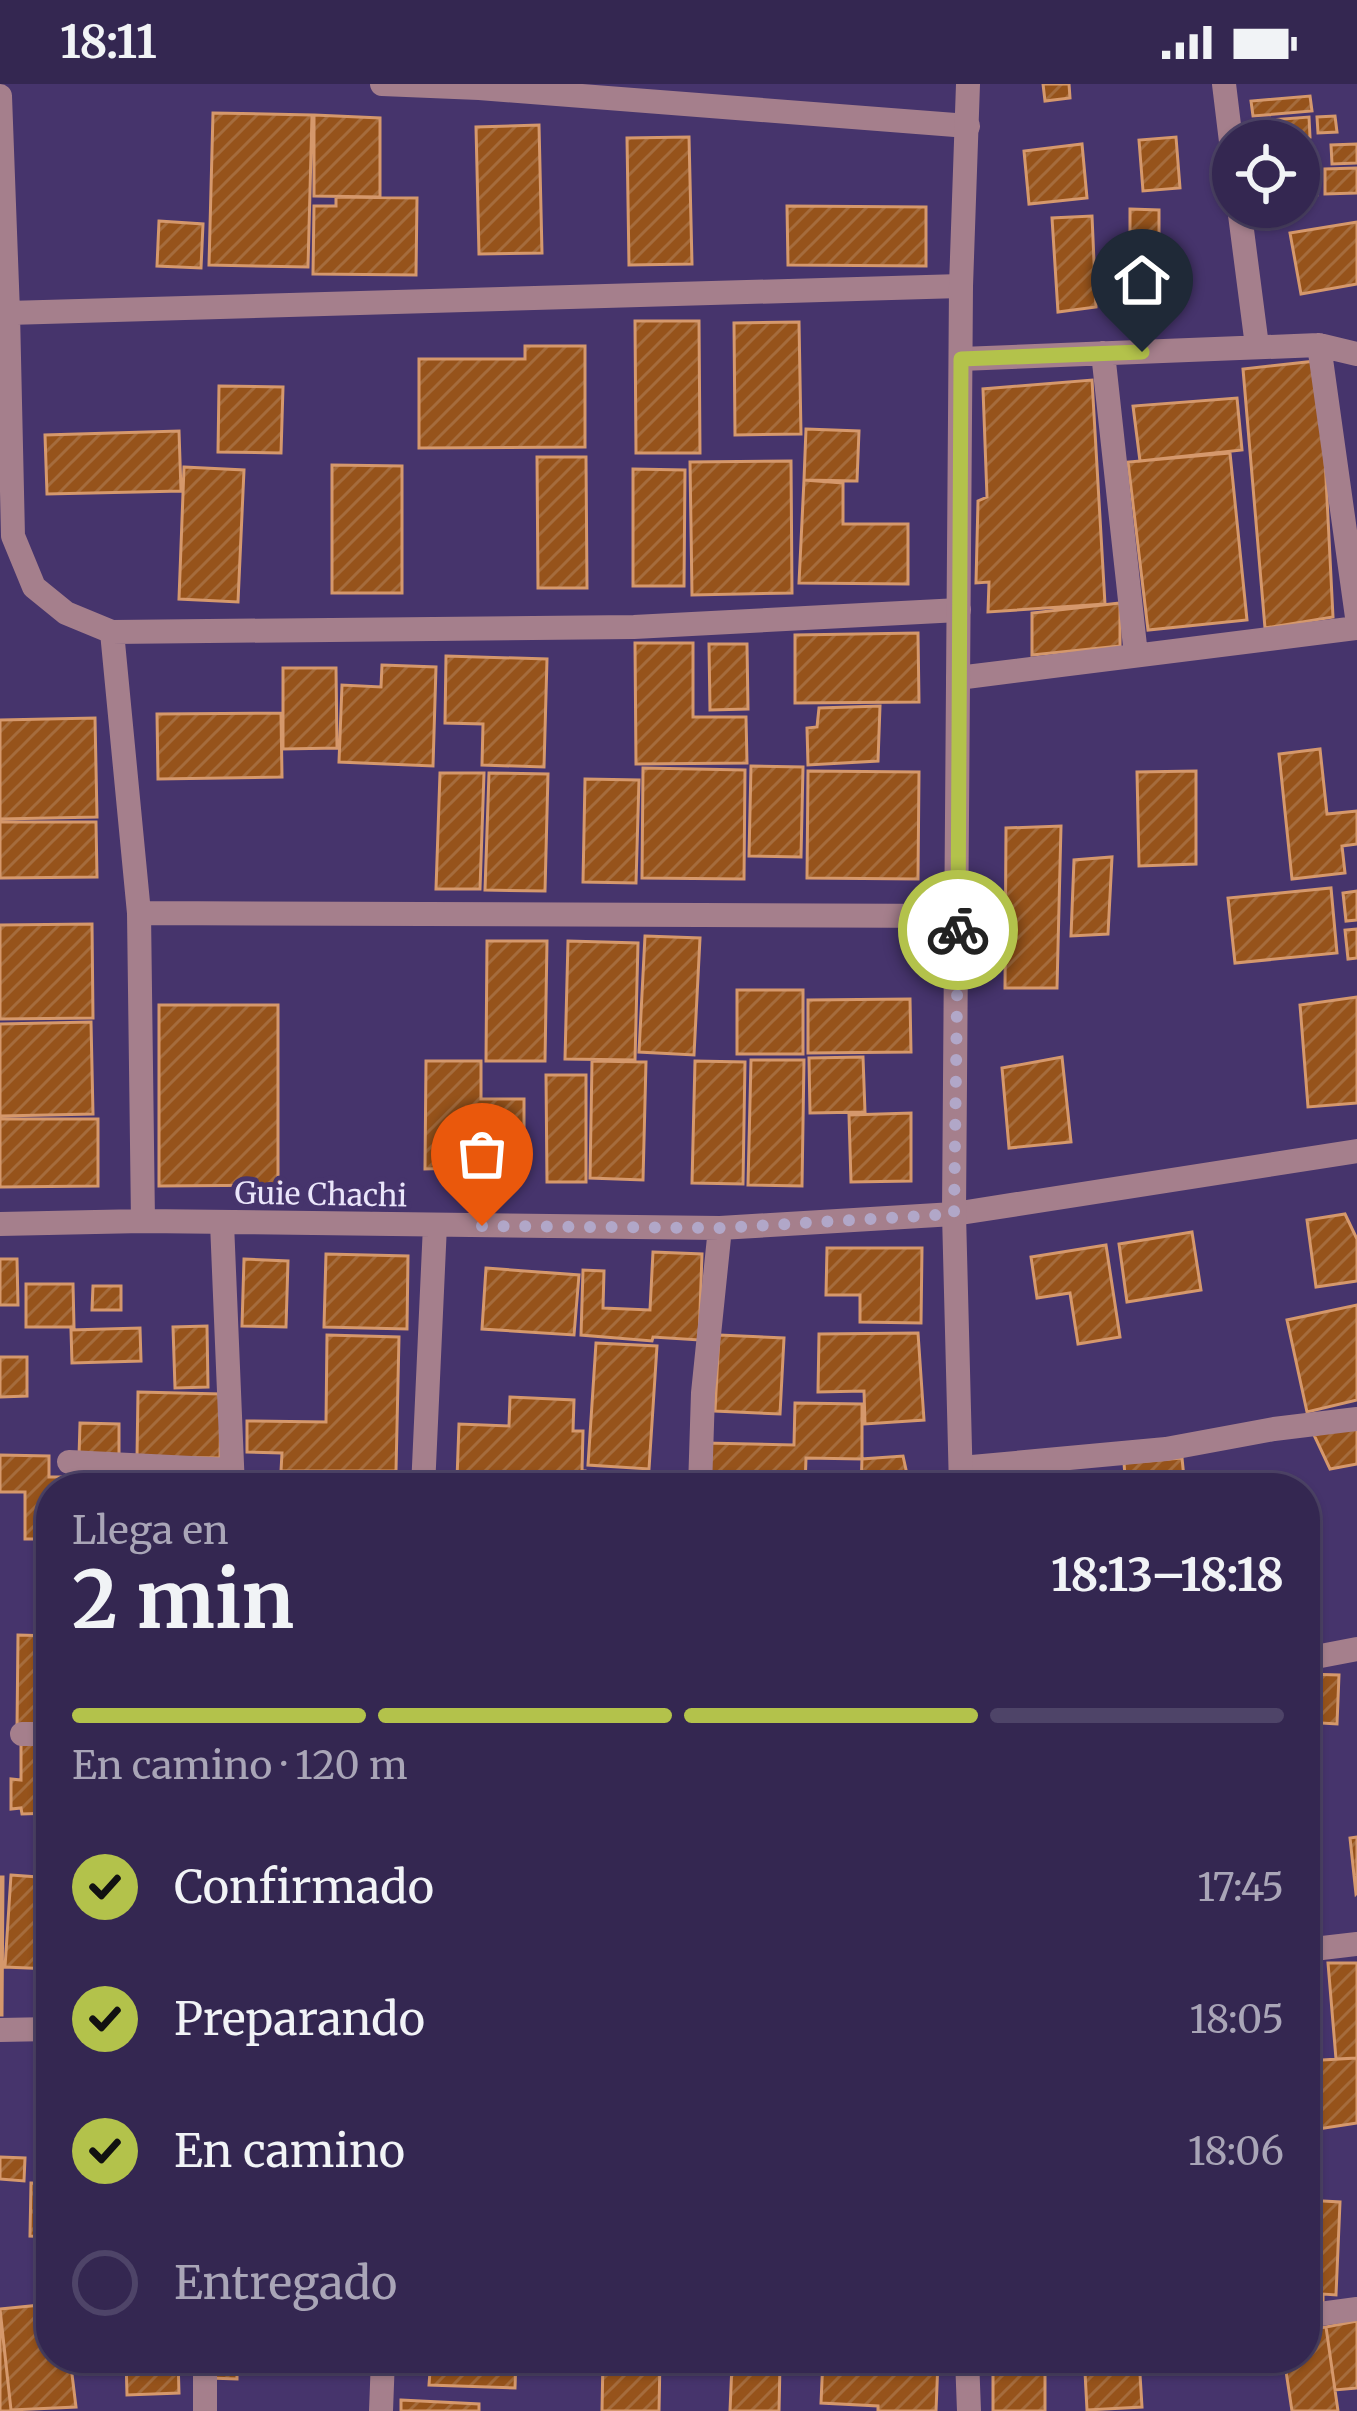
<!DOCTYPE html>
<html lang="es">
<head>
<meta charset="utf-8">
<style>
	:root { --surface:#342751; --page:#3f335b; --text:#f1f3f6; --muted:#a9a5b7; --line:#4e4468; --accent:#b3c24b }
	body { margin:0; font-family:Merriweather,serif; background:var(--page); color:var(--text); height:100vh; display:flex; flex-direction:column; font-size:45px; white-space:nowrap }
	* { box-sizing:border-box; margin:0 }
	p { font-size:39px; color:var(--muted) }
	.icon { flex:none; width:66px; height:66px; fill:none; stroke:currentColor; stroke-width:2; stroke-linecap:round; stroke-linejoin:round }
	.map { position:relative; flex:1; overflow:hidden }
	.sheet { position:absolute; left:36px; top:1389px; width:1284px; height:900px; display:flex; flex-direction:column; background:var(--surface); border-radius:48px; box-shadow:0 3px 9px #0004,0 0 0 3px var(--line) }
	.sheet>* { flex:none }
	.tools { position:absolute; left:1212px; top:36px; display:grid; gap:24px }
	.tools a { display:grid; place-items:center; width:108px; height:108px; border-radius:50%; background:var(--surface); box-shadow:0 3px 9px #0004,0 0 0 3px var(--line); font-size:60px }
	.pin { position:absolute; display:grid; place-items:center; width:102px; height:102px; color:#fff; margin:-123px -51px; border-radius:50% 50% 50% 0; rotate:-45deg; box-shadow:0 0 12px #0007 }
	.pin .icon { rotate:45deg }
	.courier { position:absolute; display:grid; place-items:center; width:120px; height:120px; margin:-60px; border:9px solid #b3c24b; border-radius:50%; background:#fff; color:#222; box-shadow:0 3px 15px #0007 }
	.head em { font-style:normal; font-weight:700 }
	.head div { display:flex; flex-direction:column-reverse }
	.head { display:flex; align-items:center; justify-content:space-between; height:204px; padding:0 36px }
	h1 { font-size:78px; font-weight:700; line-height:90px }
	.bar { display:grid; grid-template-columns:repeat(4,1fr); gap:18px 12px; align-content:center; height:144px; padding:0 36px }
	.bar i { height:15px; border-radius:9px; background:var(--line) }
	.bar .current { background:var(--accent) }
	.bar p { grid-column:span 4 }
	ol { padding:0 36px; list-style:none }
	li { display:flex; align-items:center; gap:36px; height:132px }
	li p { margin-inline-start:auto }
	li .icon { padding:12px; border-radius:50%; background:var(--accent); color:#111; stroke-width:4 }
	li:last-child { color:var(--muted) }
	li i { width:66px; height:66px; border:6px solid var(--line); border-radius:50% }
	.status { display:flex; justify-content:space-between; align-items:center; height:84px; padding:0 60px; background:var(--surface); direction:ltr }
	.status svg { height:33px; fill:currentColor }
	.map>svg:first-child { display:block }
	.building { fill:url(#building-hatch); stroke:#d5986c; stroke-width:3 }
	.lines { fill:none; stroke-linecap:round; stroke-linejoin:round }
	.minor { stroke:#a57f8c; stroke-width:24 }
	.tertiary { stroke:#a57f8c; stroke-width:24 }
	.done { stroke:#b1a7c8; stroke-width:12; stroke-dasharray:0 21.6 }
	.route { stroke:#b3c24b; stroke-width:15 }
	.labels { text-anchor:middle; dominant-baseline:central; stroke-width:10; stroke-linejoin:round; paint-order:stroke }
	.street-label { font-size:30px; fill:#eae5fa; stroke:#46346c }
</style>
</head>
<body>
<div class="status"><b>18:11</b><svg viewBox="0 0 49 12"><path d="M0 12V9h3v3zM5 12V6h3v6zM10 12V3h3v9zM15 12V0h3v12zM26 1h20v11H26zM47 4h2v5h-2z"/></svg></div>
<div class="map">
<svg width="1357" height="2327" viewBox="0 0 1357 2327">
	<defs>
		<pattern id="building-hatch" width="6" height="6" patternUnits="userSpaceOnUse" patternTransform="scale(3)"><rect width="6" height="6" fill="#96531b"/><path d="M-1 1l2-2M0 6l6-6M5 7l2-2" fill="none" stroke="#a56c3d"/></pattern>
	</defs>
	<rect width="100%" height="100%" fill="#46346c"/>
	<!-- building -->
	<path class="building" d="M1043 0H1069L1070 14 1045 17Z
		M1310 12 1312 27 1253 32 1251 17Z
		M213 29 312 31 308 183 209 181Z
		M314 31 380 34V113L314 112Z
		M1335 32 1337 48 1318 49 1317 33Z
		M1309 33 1310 53 1257 57 1255 37Z
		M539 41 542 169 479 170 476 43Z
		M689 53 692 180 629 181 627 54Z
		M1176 53 1180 104 1143 107 1139 56Z
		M1082 60 1087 114 1029 120 1024 67Z
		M1357 60V79L1332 80 1331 61Z
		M1314 75 1317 111 1299 113V76Z
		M1357 84V109L1325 110V85Z
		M336 113 417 114 416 191 313 190 314 122H336Z
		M787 122 926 123V182L788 181Z
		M1130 125 1159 126V149H1130Z
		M1092 132 1096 223 1058 228 1052 134Z
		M159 137 203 140 201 184 157 182Z
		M1357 138V200L1301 210 1290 149Z
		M635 237H699L700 369H636Z
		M799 238 801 350 735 351 734 239Z
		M525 262H585V363L419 364V275H525Z
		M1316 277 1324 355 1333 533 1265 544 1243 285Z
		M1092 296 1105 520 988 528 989 498 976 499 978 417 987 413 983 305Z
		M219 302 283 303 281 369 218 368Z
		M1237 314 1242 366 1140 377 1133 322Z
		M806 345 859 347 857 397 804 396Z
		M179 347 181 407 47 410 45 351Z
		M1230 369 1247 536 1148 546 1128 378Z
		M537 373H586L587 504H538Z
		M791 377 792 509 692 511 690 378Z
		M332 381 402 382V509H332Z
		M184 383 244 386 238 518 179 515Z
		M633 385 685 386 684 502H633Z
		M804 396 843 399V440H908V500L799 499Z
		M1120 519V562L1032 571V529Z
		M918 549 919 618 795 619V551Z
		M635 559H693V633H746L747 679 636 680Z
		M709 560H747L748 625 710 626Z
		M446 572 547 575 544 683 482 681 483 640 445 639Z
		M382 581 436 583 433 682 339 678 342 601 381 603Z
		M283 584H336L337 664 283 665Z
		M880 622 878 677 808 681 807 644 817 643 819 624Z
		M281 629 282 693 158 695 157 630Z
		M95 634 97 733 0 735V636Z
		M1320 665 1327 730 1357 727V760L1342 762 1345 789 1292 795 1279 670Z
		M751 682 803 683 801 773 749 772Z
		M643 684 745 686 744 795 642 794Z
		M808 687 919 688 918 795 807 794Z
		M1196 687V780L1139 782 1137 688Z
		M440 689H484L480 805H436Z
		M489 689 548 690 545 807 485 806Z
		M585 695 639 696 636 799 583 798Z
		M0 738H96L97 793 0 794Z
		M1061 742 1057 904H1005L1006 744Z
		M1112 773 1108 850 1071 852 1074 776Z
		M1331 804 1337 869 1235 879 1228 814Z
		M1357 807V836L1346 837 1343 809Z
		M92 840 93 934 0 935V841Z
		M1357 845V874L1348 875 1345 846Z
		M645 852 700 854 694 971 639 968Z
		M487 857H547L545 977H486Z
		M568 857 638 859 635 976 565 975Z
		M737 906H803V970H737Z
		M1357 913V1019L1308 1023 1300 921Z
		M910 915 911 968 808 969V916Z
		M159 921H278V1101L159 1102Z
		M91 938 93 1030 0 1032V940Z
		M863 973 865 1028 810 1029 809 974Z
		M1062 973 1071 1058 1009 1064 1002 984Z
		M751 976H804L802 1102 748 1101Z
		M426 977H481V1015H524V1082L425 1085Z
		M592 977 646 978 643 1096 590 1094Z
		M695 977 745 978 743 1100 692 1099Z
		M546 991H586V1098H547Z
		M911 1029V1097L851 1098 849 1031Z
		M0 1035H98V1102L0 1103Z
		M1345 1130 1357 1155V1197L1316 1203 1307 1136Z
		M1192 1148 1201 1206 1127 1218 1119 1160Z
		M1106 1161 1120 1253 1078 1260 1070 1209 1037 1214 1031 1173Z
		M827 1164H922L921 1239 860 1238V1211H826Z
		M653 1168 702 1170 699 1256 653 1253 652 1257 581 1251 583 1186 604 1187 603 1224 650 1226Z
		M326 1170 408 1172 407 1245 324 1243Z
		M0 1175H17L18 1221H0Z
		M244 1175 288 1177 286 1243 242 1242Z
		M486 1184 579 1191 574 1251 482 1245Z
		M26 1200H73L74 1243H26Z
		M93 1202H121V1226H92Z
		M1357 1221V1316L1307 1328 1287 1236Z
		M207 1242 208 1303 175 1304 173 1243Z
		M140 1244 141 1277 72 1279 71 1246Z
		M918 1249 924 1336 865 1340 864 1307 818 1308 819 1250Z
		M327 1251 399 1253 396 1387H281L282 1369 247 1368V1337L326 1338Z
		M719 1251 784 1254 780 1330 715 1327Z
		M596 1259 657 1262 649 1385 588 1381Z
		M0 1273H27V1312L0 1313Z
		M138 1308 221 1310 220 1374 137 1373Z
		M510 1313 574 1316 573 1347H583L582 1387H585V1404H526V1397L457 1395 459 1340 509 1342Z
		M795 1319 862 1320V1375L806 1374 805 1404H704L705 1359 794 1361Z
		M80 1339 119 1340V1374L79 1373Z
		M1357 1340V1380L1330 1385 1314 1351Z
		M0 1371 49 1372V1393H139V1404H51V1455H25V1408H0Z
		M903 1372 910 1404H861L862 1375Z
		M1182 1374 1185 1404H1126L1124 1379Z
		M285 1391 394 1393V1404H285Z
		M18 1551 51 1552V1645H17Z
		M1305 1590 1339 1591 1337 1640 1305 1638Z
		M51 1653V1729L22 1730 21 1724 11 1725V1695L21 1696V1654Z
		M1357 1753V1809L1356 1810 1350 1754Z
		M11 1791 51 1794V1885L5 1883Z
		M0 1793H3L2 1931H0Z
		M1328 1879H1357V1974L1336 1975Z
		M1357 1974V2039L1305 2047V1977Z
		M0 2073 25 2074 24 2097 0 2095Z
		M31 2099 51 2100V2153L30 2152Z
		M1305 2116 1340 2118 1336 2211 1323 2210V2218L1305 2217Z
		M51 2220V2274H70L76 2323 11 2326 0 2225Z
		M0 2226 11 2326V2327H0Z
		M1357 2237V2304L1335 2306 1326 2243Z
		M1326 2243 1338 2327H1292L1284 2274H1305V2246Z
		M126 2274H178L179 2309 127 2311Z
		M211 2274H237V2295L210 2294Z
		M431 2274H516L515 2304 429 2301Z
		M543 2274H603V2287L542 2284Z
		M603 2274H660L659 2327H602Z
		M823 2274 938 2277 936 2327H878V2322L821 2319Z
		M1064 2274H1139L1142 2323 1087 2326 1085 2288 1065 2289Z
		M732 2280H780L779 2327H730Z
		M993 2281H1045V2327H993Z
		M401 2316 479 2320V2327H401Z"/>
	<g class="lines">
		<!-- minor -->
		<path class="minor" d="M382 0 479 4 968 42
			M1224 0 1233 74
			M0 12 8 229 13 452 34 503 66 529 112 548 634 543 959 526
			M1239 123 1257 262
			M8 229 961 202
			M1319 261 1357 533
			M1103 269 1136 571
			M961 275 1319 261 1357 270
			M112 548 139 829 143 1137
			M958 594 1357 544
			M139 829 958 832
			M222 1139 233 1404
			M0 1140 143 1137 720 1144 954 1130 1357 1067
			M69 1378 232 1386
			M961 1384 1166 1365 1274 1345 1357 1335
			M423 1404 435 1141
			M700 1404 703 1309 720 1144
			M1305 1575 1357 1565
			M22 1650H51
			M1305 1866 1357 1860
			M0 1946 51 1945
			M1305 2232 1357 2225
			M205 2327V2274
			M381 2327 383 2274"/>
		<!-- tertiary -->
		<path class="tertiary" d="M961 1404 954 1130 961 202 968 0
			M967 2274 969 2327"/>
	</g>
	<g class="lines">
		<!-- done -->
		<path class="done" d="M482 1142 720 1144 954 1130 958 846"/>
		<!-- route -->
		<path class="route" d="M958 846 961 275 1142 268"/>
	</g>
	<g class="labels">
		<!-- street labels -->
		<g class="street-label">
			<text transform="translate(321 1110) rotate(1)">Guie Chachi</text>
		</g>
	</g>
</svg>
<div class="tools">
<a><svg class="icon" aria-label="locate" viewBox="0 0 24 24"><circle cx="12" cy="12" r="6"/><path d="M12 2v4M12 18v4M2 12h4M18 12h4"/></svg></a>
</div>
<div class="pin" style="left:482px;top:1142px;background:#ea580c"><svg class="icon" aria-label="bag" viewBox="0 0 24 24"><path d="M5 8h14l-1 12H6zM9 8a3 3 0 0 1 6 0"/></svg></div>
<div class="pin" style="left:1142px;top:268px;background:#1f2937"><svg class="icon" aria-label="home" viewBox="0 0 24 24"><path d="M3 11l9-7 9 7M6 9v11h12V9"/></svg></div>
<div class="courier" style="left:958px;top:846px"><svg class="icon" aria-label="bike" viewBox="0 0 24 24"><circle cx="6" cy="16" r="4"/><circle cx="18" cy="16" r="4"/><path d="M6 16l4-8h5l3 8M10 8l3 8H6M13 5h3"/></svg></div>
<section class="sheet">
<div class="head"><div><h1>2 min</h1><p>Llega en</p></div><em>18:13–18:18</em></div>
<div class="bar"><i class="current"></i><i class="current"></i><i class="current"></i><i></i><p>En camino · 120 m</p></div>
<ol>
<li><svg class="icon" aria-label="check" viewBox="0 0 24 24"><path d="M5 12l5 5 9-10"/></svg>Confirmado<p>17:45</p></li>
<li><svg class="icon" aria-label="check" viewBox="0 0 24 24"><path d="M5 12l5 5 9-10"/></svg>Preparando<p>18:05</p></li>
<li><svg class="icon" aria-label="check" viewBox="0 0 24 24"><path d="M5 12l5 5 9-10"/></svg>En camino<p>18:06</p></li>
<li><i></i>Entregado</li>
</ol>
</section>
</div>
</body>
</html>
